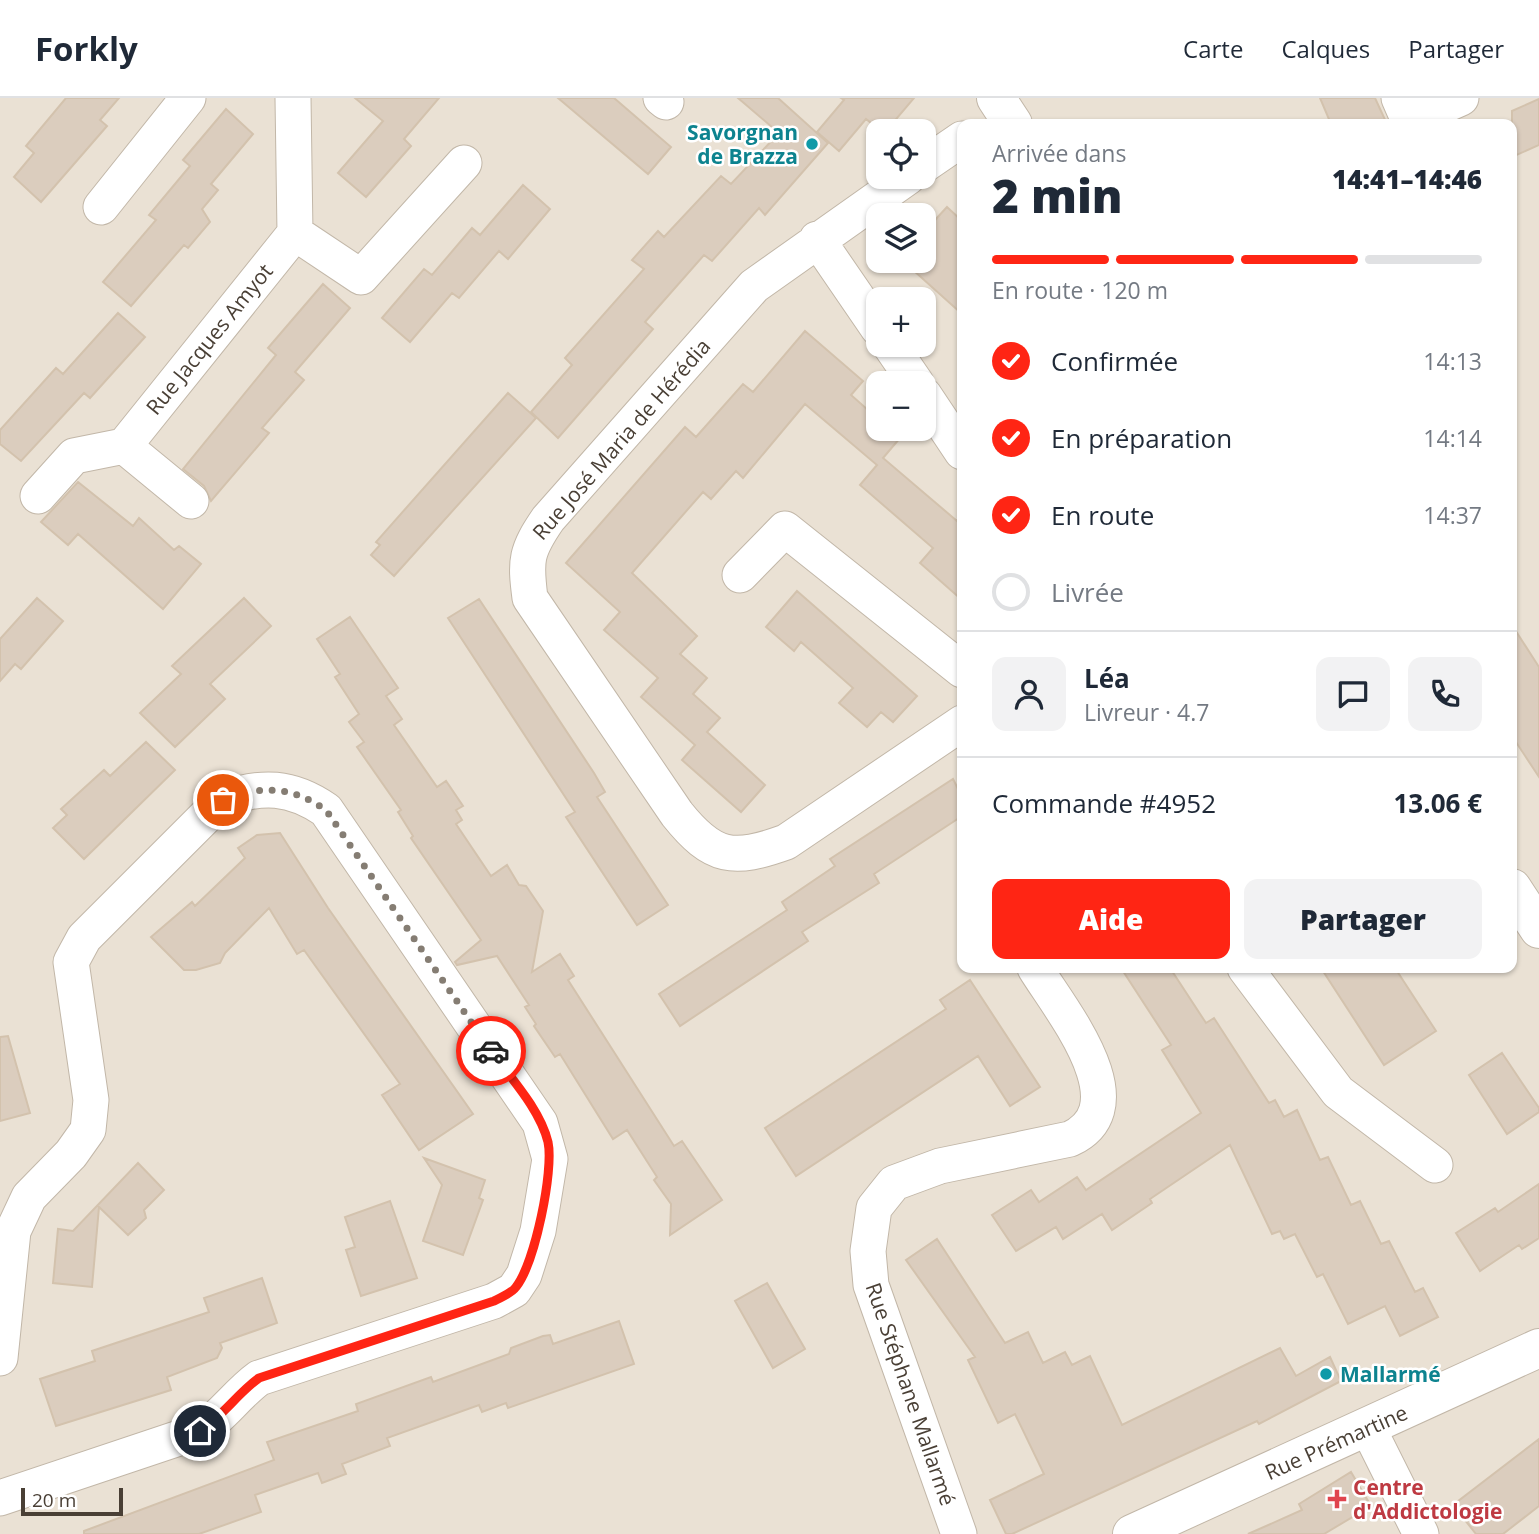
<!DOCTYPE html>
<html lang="fr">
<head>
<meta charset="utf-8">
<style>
	:root { --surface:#fff; --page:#f2f2f3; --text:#1f2937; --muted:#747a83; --line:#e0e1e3; --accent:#ff2514 }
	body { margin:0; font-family:"Open Sans",sans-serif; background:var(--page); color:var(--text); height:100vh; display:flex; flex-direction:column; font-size:26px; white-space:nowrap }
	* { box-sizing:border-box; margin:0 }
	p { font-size:23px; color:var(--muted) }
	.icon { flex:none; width:38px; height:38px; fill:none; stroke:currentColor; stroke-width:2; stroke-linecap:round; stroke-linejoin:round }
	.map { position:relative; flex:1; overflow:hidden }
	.drawer { position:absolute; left:957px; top:21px; width:560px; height:854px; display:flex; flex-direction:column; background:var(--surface); border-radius:14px; box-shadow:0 2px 5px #0004 }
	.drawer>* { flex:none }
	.fabs { position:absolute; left:866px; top:21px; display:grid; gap:14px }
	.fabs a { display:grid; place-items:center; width:70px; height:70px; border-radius:14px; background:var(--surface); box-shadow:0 2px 5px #0004; font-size:35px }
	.scale { position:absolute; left:21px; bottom:18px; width:102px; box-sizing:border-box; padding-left:7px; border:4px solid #493f35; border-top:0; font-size:19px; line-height:24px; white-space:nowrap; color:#493f35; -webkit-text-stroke:5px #fff; paint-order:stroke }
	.pin { position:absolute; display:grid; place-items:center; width:60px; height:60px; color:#fff; margin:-30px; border:4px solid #fff; border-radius:50%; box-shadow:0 2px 7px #0007 }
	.courier { position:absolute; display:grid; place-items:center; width:70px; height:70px; margin:-35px; border:5px solid #ff2514; border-radius:50%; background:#fff; color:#222; box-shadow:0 2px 9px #0007 }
	.overview em { font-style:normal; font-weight:800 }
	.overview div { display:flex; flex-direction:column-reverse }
	.overview { display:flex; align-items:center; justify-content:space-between; height:119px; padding:0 35px }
	h1 { font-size:46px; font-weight:800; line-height:52px }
	.bar { display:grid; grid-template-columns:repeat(4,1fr); gap:10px 7px; align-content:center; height:84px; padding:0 35px }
	.bar i { height:9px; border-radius:5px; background:var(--line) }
	.bar .active { background:var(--accent) }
	.bar p { grid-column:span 4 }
	.line { display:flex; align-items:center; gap:18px; padding:0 35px; border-top:2px solid var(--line) }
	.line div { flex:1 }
	.round { display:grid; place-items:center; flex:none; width:74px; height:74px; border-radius:14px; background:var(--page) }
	ol { padding:0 35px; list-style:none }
	li { display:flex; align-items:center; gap:21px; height:77px }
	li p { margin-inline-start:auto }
	li .icon { padding:7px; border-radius:50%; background:var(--accent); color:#fff; stroke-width:4 }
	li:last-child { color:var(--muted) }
	li i { width:38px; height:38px; border:4px solid var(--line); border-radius:50% }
	.cta { display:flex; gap:14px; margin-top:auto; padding:14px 35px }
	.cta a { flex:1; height:80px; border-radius:14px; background:var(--accent); color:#fff; font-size:28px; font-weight:800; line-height:80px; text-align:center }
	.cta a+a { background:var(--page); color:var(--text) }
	header { display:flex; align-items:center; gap:42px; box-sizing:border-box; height:98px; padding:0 35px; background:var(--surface); border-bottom:2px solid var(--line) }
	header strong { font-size:33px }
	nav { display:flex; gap:38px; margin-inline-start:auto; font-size:24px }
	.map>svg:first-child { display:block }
	.residential { fill:#eae1d4; fill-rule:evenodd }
	.building { fill:#dbcdbe; stroke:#d3c2ad; stroke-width:2 }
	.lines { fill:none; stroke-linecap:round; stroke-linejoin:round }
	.minor-casing { stroke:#c2b7a8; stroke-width:37 }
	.tertiary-casing { stroke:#c2b7a8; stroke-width:40 }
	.minor { stroke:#fff; stroke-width:35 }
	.tertiary { stroke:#fff; stroke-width:38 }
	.done { stroke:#857d73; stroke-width:7; stroke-dasharray:0 12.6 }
	.route { stroke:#ff2514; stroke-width:9 }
	.culture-dot { fill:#0f9aa8; stroke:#fff; stroke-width:2.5 }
	.health-dot { fill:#e0444e; stroke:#fff; stroke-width:2.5 }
	.labels { text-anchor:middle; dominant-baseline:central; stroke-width:5; stroke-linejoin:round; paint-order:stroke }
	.culture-label { font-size:21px; font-weight:bold; fill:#0d838f; stroke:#fff; text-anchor:end }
	.street-label { font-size:21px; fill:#493f35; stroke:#fff }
	.health-label { font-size:21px; font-weight:bold; fill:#be3a42; stroke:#fff; text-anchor:start }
</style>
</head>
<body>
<header>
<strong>Forkly</strong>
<nav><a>Carte</a><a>Calques</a><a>Partager</a></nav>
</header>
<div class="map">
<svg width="1539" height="1436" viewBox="0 0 1539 1436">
	<rect width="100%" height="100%" fill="#f5f0e7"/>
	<!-- residential -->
	<path class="residential" d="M0 0H1539V1436H0ZM962 26H1512V870H962ZM878 33H924V79H878ZM878 117H924V163H878ZM878 201H924V247H878ZM878 285H924V331H878Z"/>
	<!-- building -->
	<path class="building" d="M66 0H119L100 22 107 28 41 104 14 79 34 55 26 48Z
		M355 0H439L404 41 411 48 366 99 338 75 383 23Z
		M558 0H614L671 49 648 76Z
		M738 0H778L828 45 765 117 759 110 712 163 704 157 645 224 653 231 558 340 531 314 572 267 565 260 644 171 632 162 658 133 664 139 721 78 731 86 779 35Z
		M841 0H914L886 33H881L866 21 839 53 817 34 844 2Z
		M1320 0H1375L1387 26H1331Z
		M1539 1V47L1512 59V13Z
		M226 11 253 36 211 86 218 92 202 111 210 124 188 150 184 147 131 208 103 184 156 122 149 117 190 68 183 62Z
		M523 87 550 111 508 161 499 153 459 200 452 195 410 244 382 220 424 171 432 177 472 130 480 137Z
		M947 109 962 123V216L903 163H924V134Z
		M323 186 350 210 295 274 304 282 262 330 269 335 211 403 204 388 183 371 276 257 268 250Z
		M118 215 145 239 90 300 84 295 21 363 0 346V332L56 270 63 276Z
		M805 233 863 283 851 297 878 321V331H890L900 340 883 360 957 423 962 417V502L920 465 933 450 860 387 877 367 805 306 743 380 736 373 711 401 703 394 632 475 697 538 680 556 707 580 693 596 720 620 707 634 765 687 741 714 682 662 695 647 641 599 658 580 604 532 620 514 566 465 685 329 696 339 743 286 753 294Z
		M508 295 536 320 394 478 371 457 380 447 376 444Z
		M78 384 133 428 139 420 174 452 179 448 201 466 163 511 78 436 68 447 41 424Z
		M797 493 917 598 893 624 881 614 867 629 839 605 853 590 801 544 794 553 766 529Z
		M37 500 63 523 21 571 15 566 0 583V541Z
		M244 500 271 528 210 586 225 601 175 649 140 615 181 576 172 568Z
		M479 501 594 675 605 694 597 699 668 807 637 827 566 719 575 714 448 520Z
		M350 519 398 590 386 598 402 621 394 627 437 689 446 683 463 708 456 712 462 722 456 726 491 778 507 767 519 787 526 788 543 813 532 874 560 856 574 878 568 882 674 1048 682 1043 722 1102 670 1137 671 1106 654 1082 657 1079 627 1032 613 1041 560 956 555 959 534 928 536 926 525 909 529 907 497 858 457 867 455 864 481 842 411 740 413 738 398 714 401 712 357 649 364 644 349 624 359 616 335 579 340 576 317 541Z
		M1512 527 1539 569V679L1512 638Z
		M146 644 175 672 84 761 53 730 67 717 61 711 104 672 110 678Z
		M953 681 962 699V718L874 776 879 785 802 834 808 843 680 928 659 896 787 812 782 804 835 768 830 761Z
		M280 735 328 810 473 1016 419 1052 382 997 400 986 304 852 297 856 269 810 225 855 220 865 196 872H184L151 839 192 804 195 808 245 760 238 750 257 737Z
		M1121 870H1170L1206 925 1214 920 1269 1005 1275 1002 1284 1019 1297 1012 1320 1062 1328 1059 1351 1107 1360 1103 1381 1146 1389 1143 1415 1194 1423 1190 1438 1219 1400 1238 1385 1208 1348 1226 1323 1176 1317 1179 1295 1136 1284 1141 1280 1133 1272 1136 1230 1047 1150 1101 1152 1105 1112 1132 1102 1116 1063 1141 1056 1129 1016 1153 992 1117 1031 1092 1039 1104 1077 1079 1086 1092 1201 1015 1162 952 1171 947Z
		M1321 870H1395L1436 933 1384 967Z
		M970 882 1040 989 1010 1008 978 958 796 1078 765 1030 946 911 940 902Z
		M8 938 30 1015 0 1023V939Z
		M1502 955 1539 1010V1014L1507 1036 1469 977Z
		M424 1060 485 1082 479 1100 483 1102 463 1157 423 1143 442 1087Z
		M138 1065 164 1092 144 1112 146 1120 128 1137 99 1109 92 1189 53 1185 58 1131 73 1133Z
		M1539 1086V1140L1522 1151 1519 1147 1480 1173 1456 1135 1495 1110 1498 1114Z
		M390 1103 417 1180 361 1198 346 1152 355 1149 345 1119Z
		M937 1141 1005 1245 1028 1234 1043 1265 1065 1254 1072 1267 1090 1258 1122 1327 1280 1250 1296 1278 1330 1259 1341 1283 1259 1326 1257 1323 1012 1436H1006L990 1402 1044 1376 1015 1316 998 1325 968 1262 975 1259 906 1162Z
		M262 1180 277 1225 220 1245 222 1250 217 1260 167 1279 171 1292 56 1328 40 1281 95 1263 92 1253 209 1214 204 1200Z
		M767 1185 805 1251 773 1270 735 1203Z
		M619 1223 634 1266 508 1310 506 1305 482 1314 479 1307 387 1340 390 1348 342 1366 346 1376 322 1385 318 1375 255 1397 261 1414 199 1436H84V1433L274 1362 267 1344 358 1313 356 1306 431 1279 433 1284 509 1256 511 1250 543 1238 550 1237 553 1246Z
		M1539 1341V1408L1503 1436H1476L1453 1407Z
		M1351 1374 1371 1408 1324 1436H1248L1302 1412 1299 1406Z"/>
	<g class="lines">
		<!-- minor casing -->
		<g class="minor-casing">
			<path id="minor" d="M661 0 666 4
				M1399 0 1409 23 1461 0
				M924 67 962 41
				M908 79 754 188 548 421C526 453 525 462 530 500L677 716C713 761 733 763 786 744L962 625
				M101 109 188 0
				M295 135 361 179 464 65
				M817 141 878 230
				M890 247 916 285
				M924 297 962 354
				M38 398 74 358 124 348
				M191 403 124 348 295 135 293 0
				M740 477 785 431 962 572
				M1245 870 1338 994 1435 1067
				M0 1260 13 1133 29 1099 71 1056 88 1032 91 1002 71 864 84 840 223 701C262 687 291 688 326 712L540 1025 550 1061 538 1133 524 1177 514 1192 494 1203 259 1280C237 1296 223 1318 200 1333L0 1400
				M1368 1330 1421 1436
				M959 1436 871 1187 868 1153 874 1110 894 1085 940 1068 1070 1041C1141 1008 1060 911 1035 870"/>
		</g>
		<!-- tertiary casing -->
		<g class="tertiary-casing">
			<path id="tertiary" d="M996 0 1013 26
				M1512 790 1539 831
				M1132 1436 1539 1250"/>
		</g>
		<!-- minor -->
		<use href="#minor" class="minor"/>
		<!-- tertiary -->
		<use href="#tertiary" class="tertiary"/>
	</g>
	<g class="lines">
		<!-- done -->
		<path class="done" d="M223 702C262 687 291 688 326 712L491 953"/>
		<!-- route -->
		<path class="route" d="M200 1333C223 1318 237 1296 259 1280L494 1203C501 1199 511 1196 516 1189 535 1165 554 1072 548 1044 540 1011 510 979 491 953"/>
	</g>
	<!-- markers -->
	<g class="culture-dot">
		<circle cx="812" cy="46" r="7"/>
		<circle cx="1326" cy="1276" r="7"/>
	</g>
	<path class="health-dot" d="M1333.5 1390.5h7v7h7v7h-7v7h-7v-7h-7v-7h7z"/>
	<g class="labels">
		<!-- culture labels -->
		<g class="culture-label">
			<text x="798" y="34">Savorgnan<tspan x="798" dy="24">de Brazza</tspan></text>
			<text x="1340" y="1276" text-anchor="start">Mallarmé</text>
		</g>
		<!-- street labels -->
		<g class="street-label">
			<text transform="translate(209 241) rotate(-51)">Rue Jacques Amyot</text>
			<text transform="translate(621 341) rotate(-49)">Rue José Maria de Hérédia</text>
			<text transform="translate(911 1296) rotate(71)">Rue Stéphane Mallarmé</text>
			<text transform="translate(1336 1344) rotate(-24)">Rue Prémartine</text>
		</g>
		<!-- health labels -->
		<g class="health-label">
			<text x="1353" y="1389">Centre<tspan x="1353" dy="24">d'Addictologie</tspan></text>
		</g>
	</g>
</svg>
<div class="fabs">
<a><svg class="icon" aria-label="locate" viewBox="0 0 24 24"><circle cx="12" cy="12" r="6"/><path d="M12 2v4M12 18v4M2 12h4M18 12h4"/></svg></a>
<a><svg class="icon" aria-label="layers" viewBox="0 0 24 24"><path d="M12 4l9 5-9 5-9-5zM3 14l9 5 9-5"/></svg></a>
<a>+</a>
<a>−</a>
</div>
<div class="scale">20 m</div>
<div class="pin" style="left:223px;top:702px;background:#ea580c"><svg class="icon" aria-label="bag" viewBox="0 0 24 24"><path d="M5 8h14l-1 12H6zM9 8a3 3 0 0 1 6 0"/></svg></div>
<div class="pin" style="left:200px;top:1333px;background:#1f2937"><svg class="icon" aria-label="home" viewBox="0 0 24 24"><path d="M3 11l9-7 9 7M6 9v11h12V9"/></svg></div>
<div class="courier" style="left:491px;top:953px"><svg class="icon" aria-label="car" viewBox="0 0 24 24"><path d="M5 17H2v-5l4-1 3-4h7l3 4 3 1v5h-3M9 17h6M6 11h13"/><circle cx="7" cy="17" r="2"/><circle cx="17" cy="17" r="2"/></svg></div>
<section class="drawer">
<div class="overview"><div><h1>2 min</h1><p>Arrivée dans</p></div><em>14:41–14:46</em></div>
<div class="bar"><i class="active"></i><i class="active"></i><i class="active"></i><i></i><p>En route · 120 m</p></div>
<ol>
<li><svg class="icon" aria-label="check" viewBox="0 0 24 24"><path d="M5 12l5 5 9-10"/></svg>Confirmée<p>14:13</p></li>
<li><svg class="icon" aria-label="check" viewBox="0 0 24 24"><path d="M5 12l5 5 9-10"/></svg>En préparation<p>14:14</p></li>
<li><svg class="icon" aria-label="check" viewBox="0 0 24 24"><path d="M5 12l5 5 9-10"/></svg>En route<p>14:37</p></li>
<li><i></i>Livrée</li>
</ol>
<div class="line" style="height:126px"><a class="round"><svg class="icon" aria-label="person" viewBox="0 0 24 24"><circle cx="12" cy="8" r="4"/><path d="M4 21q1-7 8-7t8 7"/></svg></a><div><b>Léa</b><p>Livreur · 4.7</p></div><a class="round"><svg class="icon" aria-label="chat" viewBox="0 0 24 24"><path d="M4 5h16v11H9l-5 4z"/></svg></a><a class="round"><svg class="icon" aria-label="phone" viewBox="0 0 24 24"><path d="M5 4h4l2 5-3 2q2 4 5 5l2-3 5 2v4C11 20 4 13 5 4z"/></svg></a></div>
<div class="line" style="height:91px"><div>Commande #4952</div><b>13.06 €</b></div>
<div class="cta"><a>Aide</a><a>Partager</a></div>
</section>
</div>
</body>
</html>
